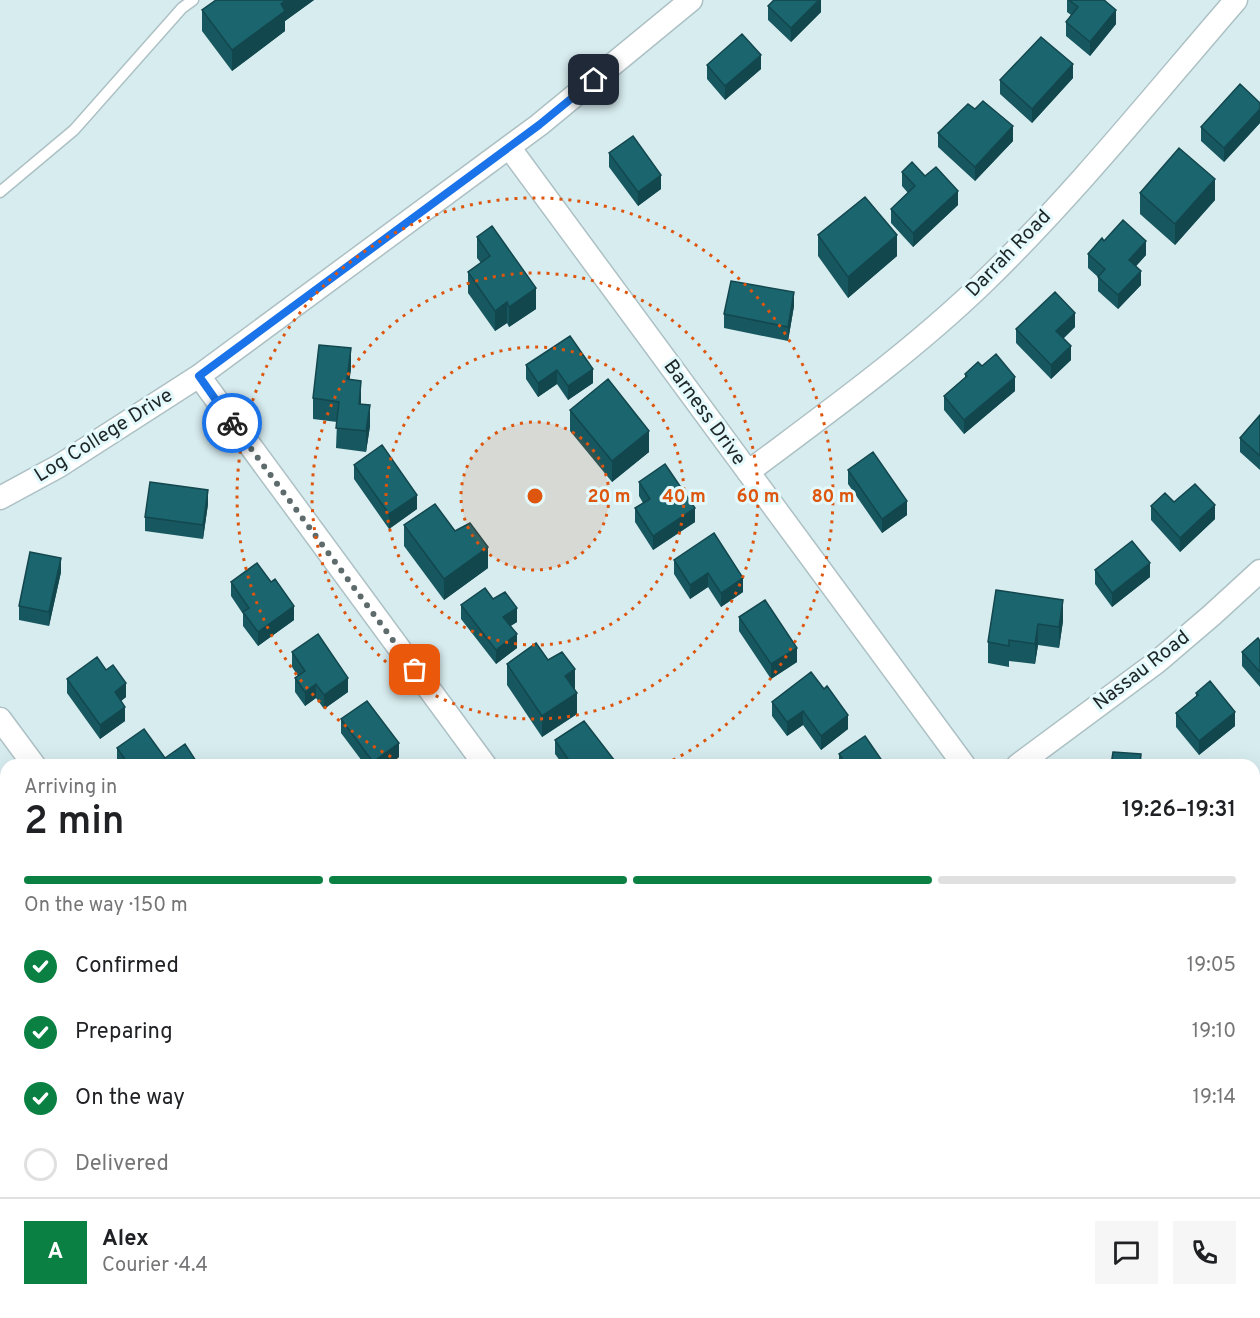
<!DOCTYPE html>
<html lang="en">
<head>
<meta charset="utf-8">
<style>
	:root { --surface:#fff; --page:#f6f6f6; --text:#202124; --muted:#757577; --line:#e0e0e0; --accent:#0b8043 }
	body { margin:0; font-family:Overpass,sans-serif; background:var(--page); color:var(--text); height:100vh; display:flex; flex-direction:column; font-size:22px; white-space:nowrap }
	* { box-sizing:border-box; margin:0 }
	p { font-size:20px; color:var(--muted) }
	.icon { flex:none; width:33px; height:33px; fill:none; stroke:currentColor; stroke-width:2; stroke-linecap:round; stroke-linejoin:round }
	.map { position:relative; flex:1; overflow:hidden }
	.panel { position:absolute; left:0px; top:759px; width:1260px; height:560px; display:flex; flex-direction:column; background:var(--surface); border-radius:18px 18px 0 0; box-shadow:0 6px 24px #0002 }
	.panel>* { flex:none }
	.pin { position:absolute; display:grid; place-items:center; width:51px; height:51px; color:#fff; margin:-26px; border-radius:12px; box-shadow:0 3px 9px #0006 }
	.courier { position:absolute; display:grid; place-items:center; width:60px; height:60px; margin:-30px; border:4px solid #1a73e8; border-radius:50%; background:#fff; color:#222; box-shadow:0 2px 8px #0007 }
	.summary em { font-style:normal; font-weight:600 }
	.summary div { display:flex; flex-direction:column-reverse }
	.summary { display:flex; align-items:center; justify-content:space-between; height:102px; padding:0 24px }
	h1 { font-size:39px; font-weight:600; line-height:45px }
	.bar { display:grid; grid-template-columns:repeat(4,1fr); gap:9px 6px; align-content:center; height:72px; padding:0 24px }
	.bar i { height:8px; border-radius:4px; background:var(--line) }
	.bar .active { background:var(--accent) }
	.bar p { grid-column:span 4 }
	.line { display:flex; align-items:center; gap:15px; padding:0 24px; border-top:2px solid var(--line) }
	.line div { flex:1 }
	.round { display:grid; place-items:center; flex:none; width:63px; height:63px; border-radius:0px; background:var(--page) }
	ol { padding:0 24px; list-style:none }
	li { display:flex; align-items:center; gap:18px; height:66px }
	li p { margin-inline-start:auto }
	li .icon { padding:6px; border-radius:50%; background:var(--accent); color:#fff; stroke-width:4 }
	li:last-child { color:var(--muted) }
	li i { width:33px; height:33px; border:3px solid var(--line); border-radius:50% }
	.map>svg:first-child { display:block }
	.green { fill:#ecb795 }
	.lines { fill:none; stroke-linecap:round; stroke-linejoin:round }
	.lane-casing { stroke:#adc1c5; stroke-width:13 }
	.street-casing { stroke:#adc1c5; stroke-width:25 }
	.lane { stroke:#fff; stroke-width:10 }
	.street { stroke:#fff; stroke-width:22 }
	.wall { fill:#17575f }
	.shaded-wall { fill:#13474e }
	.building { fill:#1b656f; stroke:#13474e; stroke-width:1.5 }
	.done { stroke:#5e6b6c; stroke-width:6; stroke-dasharray:0 10.8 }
	.route { stroke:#1a73e8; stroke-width:8 }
	.ring { fill:none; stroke:#de560d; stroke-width:3; stroke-dasharray:3 6 }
	.labels { text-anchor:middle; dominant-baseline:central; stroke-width:6; stroke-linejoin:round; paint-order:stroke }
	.street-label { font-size:20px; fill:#1d2526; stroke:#e4f9fc }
	.centre { fill:#de560d; stroke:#e4f9fc; stroke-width:3 }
	.ring-label { font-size:18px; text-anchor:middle; font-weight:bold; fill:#de560d; stroke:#e4f9fc; stroke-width:6; stroke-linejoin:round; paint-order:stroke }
</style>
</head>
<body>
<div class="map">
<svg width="1260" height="1318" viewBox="0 0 1260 1318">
	<rect width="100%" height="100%" fill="#d7ecef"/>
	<!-- green -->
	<path class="green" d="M0 1174C9 1198 8 1222 0 1246Z"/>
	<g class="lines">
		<!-- lane casing -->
		<g class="lane-casing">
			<path id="lane" d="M0 192 74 130 182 8 193 0"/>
		</g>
		<!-- street casing -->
		<g class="street-casing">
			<path id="street" d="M509 147 964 765
				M199 376 485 765
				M748 472C828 412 909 354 982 284 1073 196 1153 96 1236 0
				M0 498 59 466 199 376 539 125 691 0
				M0 719 34 765
				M1018 765 1157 662 1212 615 1260 571
				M1254 1084 1260 1080
				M1254 1158 1260 1166
				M161 1318V1312
				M680 1318 687 1312"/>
		</g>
		<!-- lane -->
		<use href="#lane" class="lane"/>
		<!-- street -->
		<use href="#street" class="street"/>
	</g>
	<!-- wall -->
	<path class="wall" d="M216 0H314L285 21V31L232 71 202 31V10Z
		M821 0V12L791 42 768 20V6Z
		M1067 0H1104L1116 24 1090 56 1066 36V22L1071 15 1067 12Z
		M707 65 761 69 725 100 707 79Z
		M1073 78 1032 123 1000 94V80Z
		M1260 103V123L1224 162 1201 141V127Z
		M938 133 1013 141 975 181 938 147Z
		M609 153 661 189 638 206 609 167Z
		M902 172 925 176 958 205 913 247 891 223V209L908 193 902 186Z
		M1140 193 1215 200 1175 245 1140 214Z
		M818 235 897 256 848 298 818 256Z
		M477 237 536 309 509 327 507 323 495 331 468 293V272L481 263 477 258Z
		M1104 241 1146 255 1136 266 1141 285 1118 309 1098 291V277L1088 268V254Z
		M794 306 788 341 724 328V314Z
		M1075 327 1063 339 1071 360 1051 379 1016 343V329Z
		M526 365 593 369V383L568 400 557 384 538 397 526 379Z
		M982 366 1015 391 964 434 944 410V396L965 378V374Z
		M351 369 349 380 361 404 370 426 366 452 336 448 337 422 313 419V398Z
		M570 410 649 452 612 482 570 431Z
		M1260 415V470L1240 452V438Z
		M354 465 417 509 389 529 354 479Z
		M848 470 907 515 882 533 848 484Z
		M639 482 695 522 653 550 635 522V508L643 503 639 496Z
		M1174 502 1215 519 1180 552 1151 520V506Z
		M208 504 203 539 145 531V517Z
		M404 525 455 531 488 568 444 600 404 546Z
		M674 560 743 578V592L721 607 708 587 690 599 674 574Z
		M1095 570 1150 577 1112 607 1095 584Z
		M61 572 49 626 19 620V606Z
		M231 582 294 620 258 646 243 626V614L231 596Z
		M996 590 1063 621 1059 648 1038 645 1035 664 1009 661V667L988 663V642Z
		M493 599 517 622 510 626 517 648 496 664 461 619V605Z
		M739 617 797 662 771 679 739 631Z
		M1260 641V687L1242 666V652Z
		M292 652 348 692 324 709 316 698 305 706 295 692V678L298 676 292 667Z
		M548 660 575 690 577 714 542 737 507 685V664Z
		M811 672 848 729 821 750 803 725 787 736 772 716V702Z
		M67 679 126 697 121 701 125 721 100 739 67 693Z
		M1196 693 1235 726 1199 755 1176 727V713L1196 697Z
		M341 719 399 757 388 765H365L341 733Z
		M555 740 618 765H563L555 754Z
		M117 748 165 758 196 765H119L117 762Z
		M839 754 885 765H839Z
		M6 821V883L0 875V825Z
		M1254 922 1260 923V989H1254Z
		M47 1312H94L93 1318H47Z"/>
	<!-- shaded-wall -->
	<path class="shaded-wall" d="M286 0H314L285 21V31L232 71V50L281 4Z
		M819 0H821V12L791 42V28Z
		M1116 10V24L1090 56V42Z
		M761 55V69L725 100V86Z
		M1073 64V78L1032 123V109Z
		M1260 109V123L1224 162V148Z
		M1013 126V141L975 181V167Z
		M661 175V189L638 206V192Z
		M1215 179V200L1175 245V224Z
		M958 191V205L913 247V233Z
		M897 235V256L848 298V277Z
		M1146 241V255L1129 274V260Z
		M1141 271V285L1118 309V295Z
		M536 288V309L509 327V307Z
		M794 292V306L788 341V327Z
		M507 302V323L495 331V311Z
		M1075 313V327L1056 345V331Z
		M1071 346V360L1051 379V365Z
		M351 348V369L347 400V379Z
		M593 369V383L568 400V386Z
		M557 370V384L538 397V383Z
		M1015 377V391L964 434V420Z
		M361 381V402L359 424V404Z
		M370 405V426L366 452V431Z
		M649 431V452L612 482V461Z
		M208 490V504L203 539V525Z
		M417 495V509L389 529V514Z
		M907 501V515L882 533V519Z
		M1215 505V519L1180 552V538Z
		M695 508V522L653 550V536Z
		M488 547V568L444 600V579Z
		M61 558V572L49 626V612Z
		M1150 563V577L1112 607V593Z
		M708 573V587L690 599V585Z
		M743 578V592L721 607V593Z
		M1063 600V621L1059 648V627Z
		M294 606V620L258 646V632Z
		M517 608V622L503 631V617Z
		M1038 624V645L1035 664V644Z
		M517 634V648L496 664V650Z
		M797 648V662L771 679V664Z
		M575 669V690L565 697V676Z
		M348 678V692L324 709V695Z
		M126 683V697L115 706V692Z
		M316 684V698L305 706V692Z
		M577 693V714L542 737V716Z
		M125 707V721L100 739V725Z
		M803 711V725L787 736V722Z
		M1235 712V726L1199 755V741Z
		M848 715V729L821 750V736Z
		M399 743V757L388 765H373V762Z
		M806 1312H813V1318H802Z"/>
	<!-- building -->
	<path class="building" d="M216 0H286L281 4 285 11 232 50 202 10Z
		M774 0H819L791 28 768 6Z
		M1069 0H1104L1116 10 1090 42 1066 22 1078 7Z
		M742 34 761 55 725 86 707 65Z
		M1041 37 1073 64 1032 109 1000 80Z
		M1240 84 1260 103V109L1224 148 1201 127Z
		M983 101 1013 126 975 167 938 133 968 104 975 109Z
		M633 136 661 175 638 192 609 153Z
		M1179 148 1215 179 1175 224 1140 193Z
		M912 162 925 176 936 167 958 191 913 233 891 209 915 186 902 172Z
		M865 197 897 235 848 277 818 235Z
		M1123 220 1146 241 1129 260 1141 271 1118 295 1098 277 1105 269 1088 254 1102 238 1104 241Z
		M492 226 536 288 509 307 507 302 495 311 468 272 490 256 477 237Z
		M731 281 794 292 788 327 724 314Z
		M1055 292 1075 313 1056 331 1071 346 1051 365 1016 329Z
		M570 336 593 369 568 386 557 370 538 383 526 365Z
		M319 345 351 348 347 379 361 381 359 404 370 405 366 431 336 428 339 402 313 398Z
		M996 354 1015 377 964 420 944 396 967 376 965 374 978 362 982 366Z
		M608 379 649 431 612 461 570 410Z
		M1260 415V456L1240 438Z
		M382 445 417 495 389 514 354 465Z
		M873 452 907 501 882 519 848 470Z
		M665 464 695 508 653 536 635 508 650 499 639 482Z
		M150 482 208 490 203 525 145 517Z
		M1195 484 1215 505 1180 538 1151 506 1165 493 1174 502Z
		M435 504 455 531 470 523 488 547 444 579 404 525Z
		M714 533 743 578 721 593 708 573 690 585 674 560Z
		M1132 541 1150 563 1112 593 1095 570Z
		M30 552 61 558 49 612 19 606Z
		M257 563 271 582 275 579 294 606 258 632 243 612 249 608 231 582Z
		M485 588 493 599 505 592 517 608 503 617 517 634 496 650 461 605Z
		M996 590 1063 600 1059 627 1038 624 1035 644 1009 640V646L988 642Z
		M765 600 797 648 771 664 739 617Z
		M318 634 348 678 324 695 316 684 305 692 295 678 305 671 292 652Z
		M1258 638 1260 641V672L1242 652Z
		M536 643 548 660 562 652 575 669 565 676 577 693 542 716 507 664Z
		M97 657 106 670 113 665 126 683 115 692 125 707 100 725 67 679Z
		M811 672 824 689 827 686 848 715 821 736 803 711 787 722 772 702Z
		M1210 681 1235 712 1199 741 1176 713 1198 695 1196 693Z
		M367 701 399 743 373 762 341 719Z
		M584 721 618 765H572L555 740Z
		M144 729 165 758 185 744 196 761 190 765H129L117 748Z
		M865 736 885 765H847L839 754Z
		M1113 752 1141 754 1140 765H1111Z
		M6 821V869L0 861V825Z
		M1254 922 1260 923V975H1254Z
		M1260 1297V1318H1240L1237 1312H1254V1300Z
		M60 1312H92V1318H60Z
		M470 1312H535L538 1318H461Z
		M767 1312H806L802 1318H763Z"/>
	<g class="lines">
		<!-- done -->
		<path class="done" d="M232 423 415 670"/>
		<!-- route -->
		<path class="route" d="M232 423 199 376 539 125 594 80"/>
	</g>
	<!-- distance rings -->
	<circle cx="535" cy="496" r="74" fill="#de560d" fill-opacity=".12"/>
	<g class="ring">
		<circle cx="535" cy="496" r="74"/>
		<circle cx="535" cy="496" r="149"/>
		<circle cx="535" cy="496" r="223"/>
		<path d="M407 765A298 298 0 1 1 663 765"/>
	</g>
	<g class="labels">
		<!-- street labels -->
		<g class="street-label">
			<text transform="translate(1009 254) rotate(-46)">Darrah Road</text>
			<text transform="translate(704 413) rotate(54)">Barness Drive</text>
			<text transform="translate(104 436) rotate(-32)">Log College Drive</text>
			<text transform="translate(1142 671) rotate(-38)">Nassau Road</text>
		</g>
	</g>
	<circle cx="535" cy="496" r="9" class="centre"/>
	<g class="ring-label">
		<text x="609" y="502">20 m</text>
		<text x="684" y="502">40 m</text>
		<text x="758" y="502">60 m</text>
		<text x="833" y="502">80 m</text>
	</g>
</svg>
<div class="pin" style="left:415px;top:670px;background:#ea580c"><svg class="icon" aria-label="bag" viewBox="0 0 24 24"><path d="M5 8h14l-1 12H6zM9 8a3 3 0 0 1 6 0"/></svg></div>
<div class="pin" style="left:594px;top:80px;background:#1f2937"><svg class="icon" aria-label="home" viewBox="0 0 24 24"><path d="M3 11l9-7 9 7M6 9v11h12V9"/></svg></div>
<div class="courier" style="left:232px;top:423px"><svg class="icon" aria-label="bike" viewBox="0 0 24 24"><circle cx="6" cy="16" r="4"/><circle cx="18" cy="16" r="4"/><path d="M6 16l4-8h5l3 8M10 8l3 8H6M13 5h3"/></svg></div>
<section class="panel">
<div class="summary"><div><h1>2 min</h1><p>Arriving in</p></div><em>19:26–19:31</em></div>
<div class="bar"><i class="active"></i><i class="active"></i><i class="active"></i><i></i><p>On the way · 150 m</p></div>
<ol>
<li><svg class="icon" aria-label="check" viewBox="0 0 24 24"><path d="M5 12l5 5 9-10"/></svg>Confirmed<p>19:05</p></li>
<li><svg class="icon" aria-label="check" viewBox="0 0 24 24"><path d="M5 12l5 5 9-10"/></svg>Preparing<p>19:10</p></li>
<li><svg class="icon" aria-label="check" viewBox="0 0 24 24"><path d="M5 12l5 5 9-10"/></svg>On the way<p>19:14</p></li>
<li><i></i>Delivered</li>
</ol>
<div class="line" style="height:108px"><b class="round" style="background:var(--accent);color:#fff">A</b><div><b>Alex</b><p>Courier · 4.4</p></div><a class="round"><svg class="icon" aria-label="chat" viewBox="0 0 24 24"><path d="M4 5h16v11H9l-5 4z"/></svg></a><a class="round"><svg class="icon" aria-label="phone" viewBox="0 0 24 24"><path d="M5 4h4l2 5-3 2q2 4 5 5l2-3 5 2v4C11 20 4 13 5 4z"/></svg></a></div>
</section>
</div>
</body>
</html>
